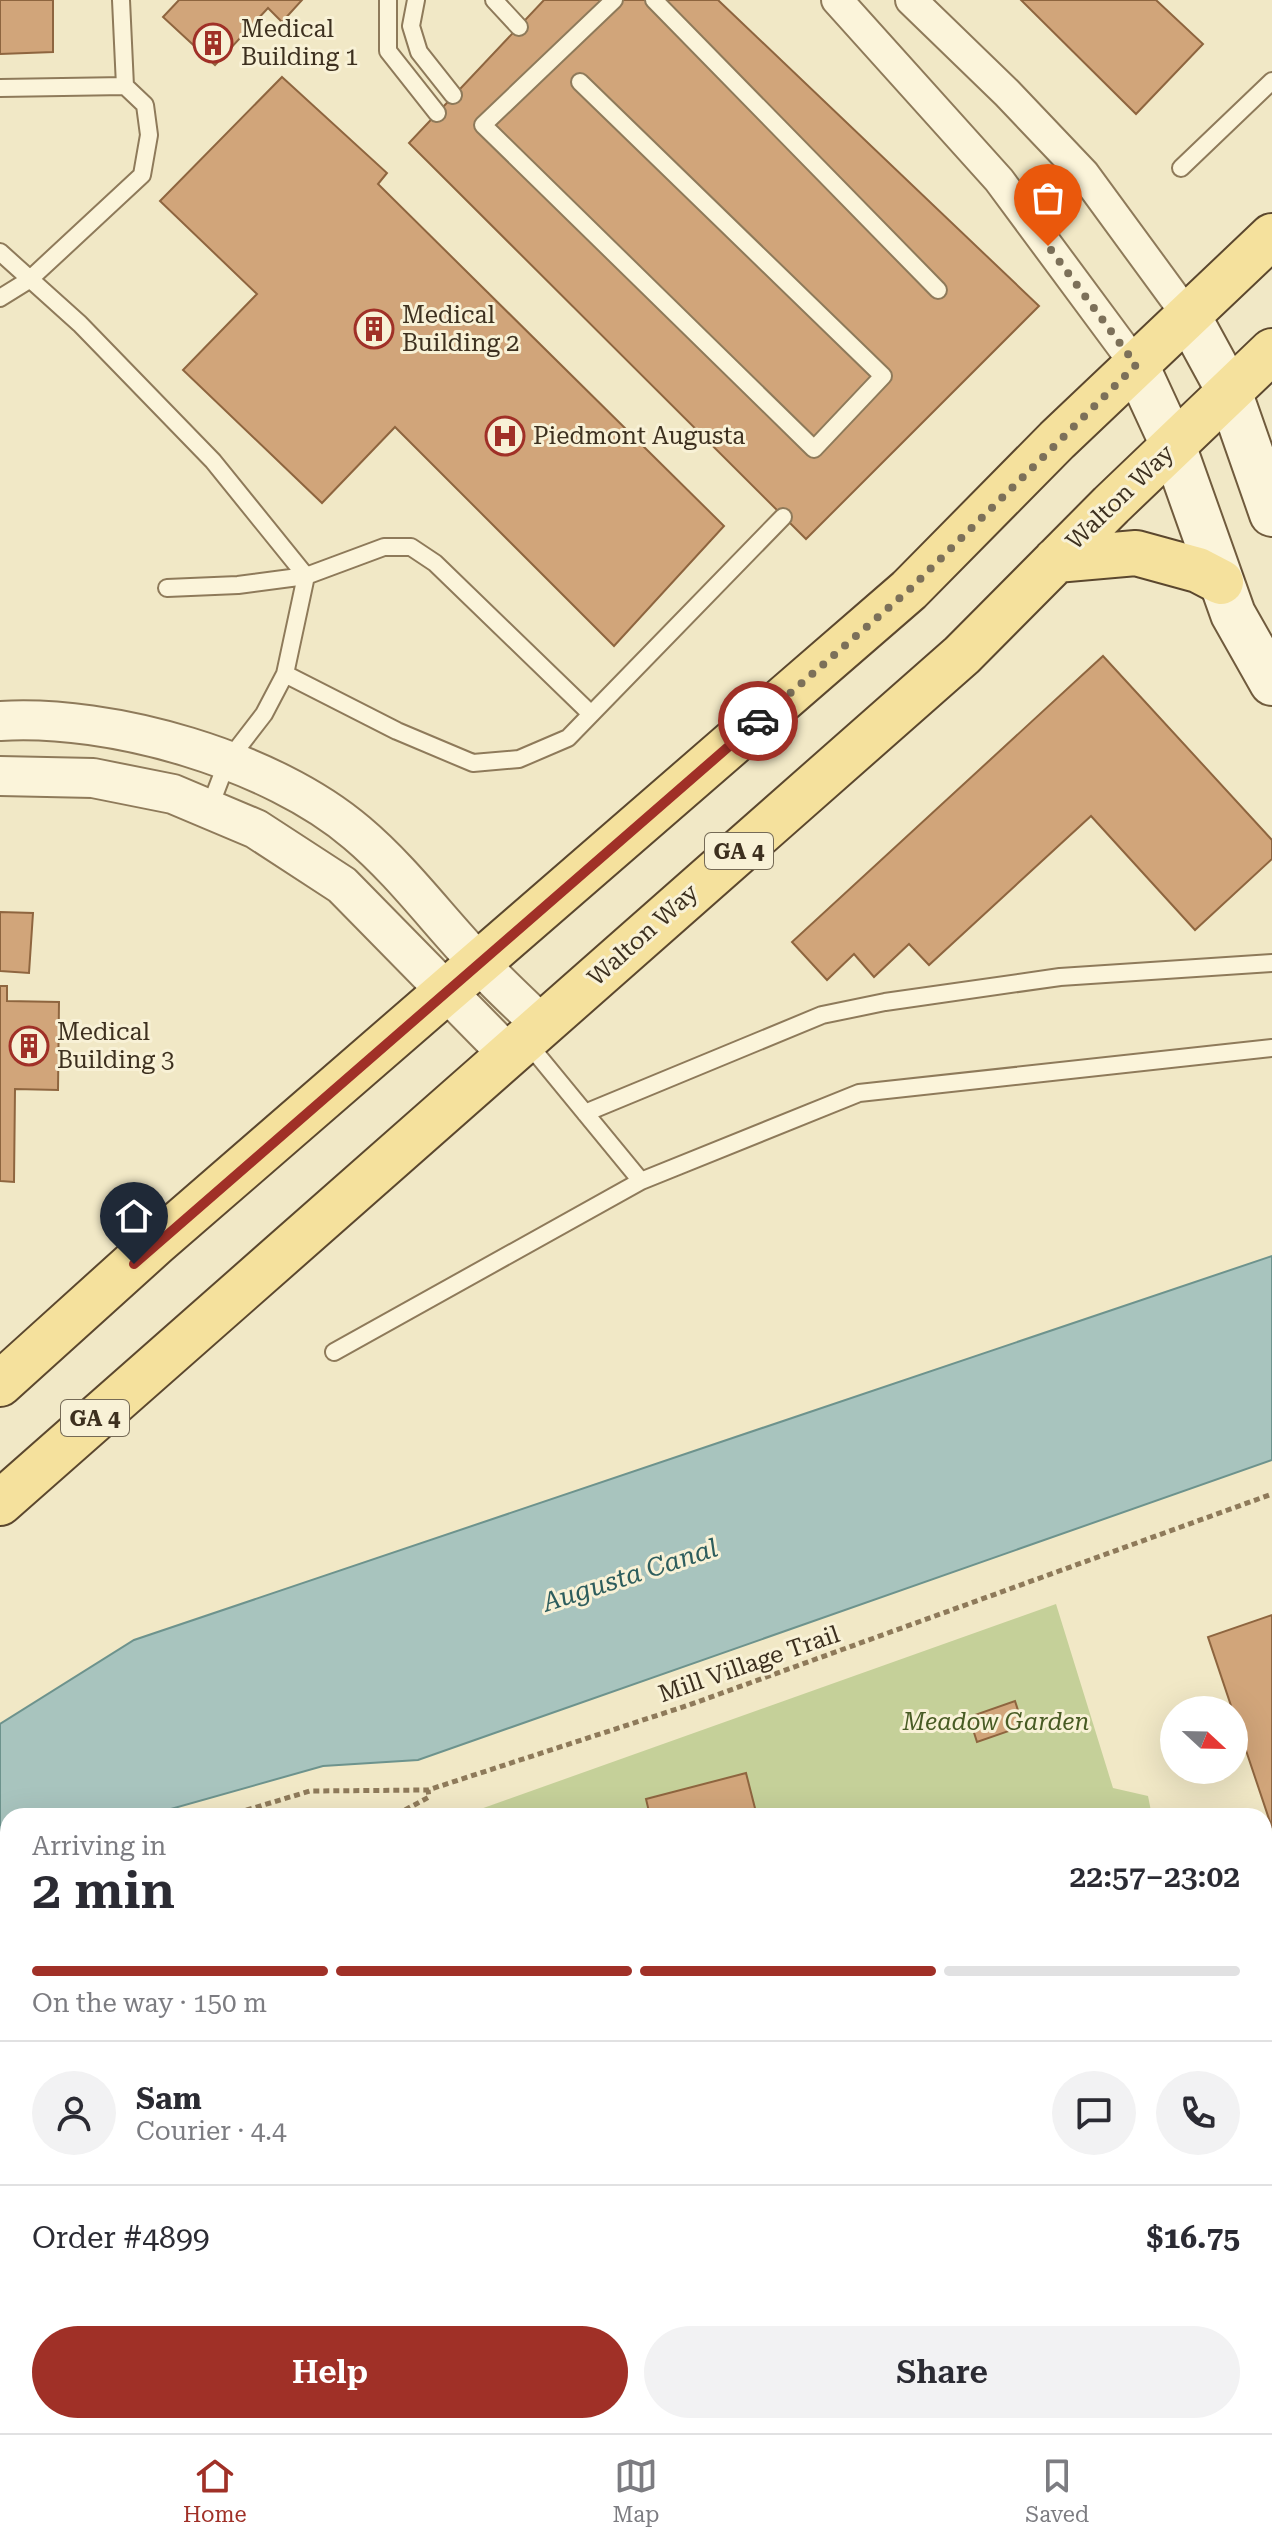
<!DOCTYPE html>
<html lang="en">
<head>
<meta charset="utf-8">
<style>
	:root { --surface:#fff; --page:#f2f2f3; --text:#2b2b33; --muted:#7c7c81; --line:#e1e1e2; --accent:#a03027 }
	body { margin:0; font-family:"Roboto Serif",serif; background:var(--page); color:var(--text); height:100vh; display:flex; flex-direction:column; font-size:30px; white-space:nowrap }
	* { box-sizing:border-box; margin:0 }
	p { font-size:26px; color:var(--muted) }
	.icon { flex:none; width:44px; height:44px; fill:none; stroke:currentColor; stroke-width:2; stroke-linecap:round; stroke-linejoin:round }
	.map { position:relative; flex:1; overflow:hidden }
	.drawer { position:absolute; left:0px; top:1808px; width:1272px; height:626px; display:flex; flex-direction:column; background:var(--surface); border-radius:24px 24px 0 0; box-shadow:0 8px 32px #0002 }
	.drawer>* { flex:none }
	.needle { width:52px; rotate:112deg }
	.tools { position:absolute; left:1160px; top:1696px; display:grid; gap:16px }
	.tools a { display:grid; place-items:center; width:88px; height:88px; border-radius:50%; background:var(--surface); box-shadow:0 8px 32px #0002; font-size:40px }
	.pin { position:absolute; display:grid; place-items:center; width:68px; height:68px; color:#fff; margin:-82px -34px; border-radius:50% 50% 50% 0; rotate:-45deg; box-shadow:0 0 8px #0007 }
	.pin .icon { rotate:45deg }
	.courier { position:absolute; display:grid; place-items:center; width:80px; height:80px; margin:-40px; border:6px solid #a03027; border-radius:50%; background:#fff; color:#222; box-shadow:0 2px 10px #0007 }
	.head em { font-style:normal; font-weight:600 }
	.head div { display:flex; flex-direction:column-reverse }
	.head { display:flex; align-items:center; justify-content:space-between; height:136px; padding:0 32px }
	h1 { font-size:52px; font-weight:600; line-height:60px }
	.bar { display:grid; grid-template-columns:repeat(4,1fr); gap:12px 8px; align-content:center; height:96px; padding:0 32px }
	.bar i { height:10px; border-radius:6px; background:var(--line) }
	.bar .active { background:var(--accent) }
	.bar p { grid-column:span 4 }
	.line { display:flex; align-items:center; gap:20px; padding:0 32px; border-top:2px solid var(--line) }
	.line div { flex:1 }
	.round { display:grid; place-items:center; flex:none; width:84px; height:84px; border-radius:42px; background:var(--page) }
	.cta { display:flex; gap:16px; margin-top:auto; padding:16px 32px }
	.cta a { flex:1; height:92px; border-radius:48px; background:var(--accent); color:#fff; font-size:32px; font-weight:600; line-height:92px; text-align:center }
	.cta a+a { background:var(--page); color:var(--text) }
	.dock { display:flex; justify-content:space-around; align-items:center; height:112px; border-top:2px solid var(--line); background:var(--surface); font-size:22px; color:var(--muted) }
	.dock a { display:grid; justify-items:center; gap:4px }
	.dock .active { color:var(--accent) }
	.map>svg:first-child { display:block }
	.green { fill:#c5d099 }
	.water { fill:#a8c4be; stroke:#6d938d; stroke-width:2 }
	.building { fill:#d1a57a; stroke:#8e653f; stroke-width:2 }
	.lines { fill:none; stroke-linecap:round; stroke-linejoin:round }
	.service-casing { stroke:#8e7a5a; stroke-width:20 }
	.minor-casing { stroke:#8e7a5a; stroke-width:34 }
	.tertiary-casing { stroke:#8e7a5a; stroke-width:42 }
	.secondary-casing { stroke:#705b3d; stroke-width:48 }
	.primary-casing { stroke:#5b472e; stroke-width:48 }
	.path { stroke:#8e7a5a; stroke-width:5; stroke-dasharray:6 4; stroke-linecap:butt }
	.service { stroke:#fbf4da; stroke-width:16 }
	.minor { stroke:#fbf4da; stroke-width:30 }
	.tertiary { stroke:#fbf4da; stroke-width:38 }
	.secondary { stroke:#fbf4da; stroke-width:44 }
	.primary { stroke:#f5e19d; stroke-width:44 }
	.done { stroke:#7c7059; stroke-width:8; stroke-dasharray:0 14.4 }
	.route { stroke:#a03027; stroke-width:10 }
	.labels { text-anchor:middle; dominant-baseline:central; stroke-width:6; stroke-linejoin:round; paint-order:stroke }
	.shield { fill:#f8f1d6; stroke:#756a56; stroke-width:2 }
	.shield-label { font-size:22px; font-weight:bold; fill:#3d301f }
	.poi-label { font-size:24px; fill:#3d301f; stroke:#f8f1d6; text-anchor:start }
	.street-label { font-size:24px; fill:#3d301f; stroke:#f8f1d6 }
	.park-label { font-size:24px; font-style:italic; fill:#485b24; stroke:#f8f1d6 }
	.water-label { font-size:26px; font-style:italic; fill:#2d5d5d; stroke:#f8f1d6 }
</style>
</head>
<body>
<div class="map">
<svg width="1272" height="2433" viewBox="0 0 1272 2433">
	<rect width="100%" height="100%" fill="#f1e8c6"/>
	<!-- green -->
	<path class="green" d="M1056 1604 1113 1788 1148 1796 1152 1816H461Z"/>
	<!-- water -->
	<path class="water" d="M1272 1256V1460L418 1760 323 1766 146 1816H8V1863L0 1867V1724L134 1640Z"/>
	<!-- building -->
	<path class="building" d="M0 0H53V52L0 54Z
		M179 0H302L282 22 268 8 215 65 163 17Z
		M544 0H718L1039 306 806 539 409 143Z
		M1021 0H1156L1203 44 1136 114Z
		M282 77 387 173 378 184 724 526 614 646 395 427 322 503 183 370 257 294 160 201Z
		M1103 656 1272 840V859L1195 930 1091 816 929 965 909 944 874 977 854 954 827 980 792 942Z
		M0 912 33 913 29 973 0 971Z
		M0 986H7V1001L59 1002 58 1090 15 1089 14 1182 0 1181Z
		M1272 1615V1828L1208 1637Z
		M1015 1701 1023 1726 977 1742 969 1717Z
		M746 1773 757 1816H650L646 1799Z
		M1272 1987V2196L1264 2199V1990Z"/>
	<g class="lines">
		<!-- service casing -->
		<g class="service-casing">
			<path id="service" d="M388 0V51L437 113
				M416 0 411 26 419 52 453 95
				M494 0 519 27
				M654 0 938 290
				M580 82 883 376 814 449 483 125 614 0
				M0 88 125 86
				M1181 168 1272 81
				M0 252 80 324 213 461 306 576 285 674
				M0 298 29 280 142 175 149 135 145 105 125 86 121 0
				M167 588 238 585 306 576 384 547H411L435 563 591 714
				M209 809 227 762 264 714 285 674 397 731 473 763 519 759 568 738 783 517
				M585 1113 822 1015 885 1002 1060 977 1272 963
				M641 1181 859 1093 1272 1048
				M334 1352 641 1181 526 1041
				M269 2433 276 2426
				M453 2433 481 2426"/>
		</g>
		<!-- minor casing -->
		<g class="minor-casing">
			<path id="minor" d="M837 0 999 180 1136 365
				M911 0 1007 93 1084 174 1188 316
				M161 2433 167 2426"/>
		</g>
		<!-- tertiary casing -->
		<g class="tertiary-casing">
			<path id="tertiary" d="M0 721C111 714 272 760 357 833 402 871 437 919 477 961 497 983 520 1004 542 1025
				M0 776 93 778 173 794 256 829 342 885 508 1054"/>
		</g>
		<!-- secondary casing -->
		<g class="secondary-casing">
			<path id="secondary" d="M1188 316 1229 391 1272 514
				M1136 365 1173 445 1233 614 1272 683"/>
		</g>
		<!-- primary casing -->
		<g class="primary-casing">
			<path id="primary" d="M1056 560 1136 553 1198 570 1221 582
				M0 1384 156 1243 909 590 1057 440 1272 236
				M0 1503 962 655 1111 505 1272 351"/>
		</g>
		<!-- path -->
		<path class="path" d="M227 1816 310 1791 428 1790 689 1705 1272 1494
			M386 1816 403 1811 429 1797 428 1790
			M0 1927 8 1923
			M0 2049 8 2045"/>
		<!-- service -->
		<use href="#service" class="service"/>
		<!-- minor -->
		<use href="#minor" class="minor"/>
		<!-- tertiary -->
		<use href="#tertiary" class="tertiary"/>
		<!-- secondary -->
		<use href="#secondary" class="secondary"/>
		<!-- primary -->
		<use href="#primary" class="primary"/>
	</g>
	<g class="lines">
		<!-- done -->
		<path class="done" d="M758 721 909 590 1136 365 1048 246"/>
		<!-- route -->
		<path class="route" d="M134 1264 758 721"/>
	</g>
	<!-- icons -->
	<defs>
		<g id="building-ring" transform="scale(2)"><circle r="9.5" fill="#f8f1d6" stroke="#a03027" stroke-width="1.5"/><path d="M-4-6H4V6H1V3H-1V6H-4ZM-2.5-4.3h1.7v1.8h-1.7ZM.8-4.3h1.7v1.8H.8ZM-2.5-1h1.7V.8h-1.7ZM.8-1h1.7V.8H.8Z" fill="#a03027"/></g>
		<g id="hospital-ring" transform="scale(2)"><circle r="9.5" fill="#f8f1d6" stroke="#a03027" stroke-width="1.5"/><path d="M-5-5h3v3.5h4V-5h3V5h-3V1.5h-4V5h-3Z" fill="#a03027"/></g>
	</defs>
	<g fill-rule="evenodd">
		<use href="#building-ring" x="213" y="43"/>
		<use href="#building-ring" x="374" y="329"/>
		<use href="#hospital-ring" x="505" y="436"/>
		<use href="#building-ring" x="29" y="1046"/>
	</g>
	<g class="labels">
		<!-- shield labels -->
		<g class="shield">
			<rect x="705" y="833" width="68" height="36" rx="6"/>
			<rect x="61" y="1400" width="68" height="36" rx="6"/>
		</g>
		<g class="shield-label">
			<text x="739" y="851">GA 4</text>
			<text x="95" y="1418">GA 4</text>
		</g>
		<!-- poi labels -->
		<g class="poi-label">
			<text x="241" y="29">Medical<tspan x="241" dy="28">Building 1</tspan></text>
			<text x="402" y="315">Medical<tspan x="402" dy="28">Building 2</tspan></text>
			<text x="533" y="436">Piedmont Augusta</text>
			<text x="57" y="1032">Medical<tspan x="57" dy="28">Building 3</tspan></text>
		</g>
		<!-- street labels -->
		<g class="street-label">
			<text transform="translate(1120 497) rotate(-44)">Walton Way</text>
			<text transform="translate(643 935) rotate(-42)">Walton Way</text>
			<text transform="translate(749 1664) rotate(-19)">Mill Village Trail</text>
		</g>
		<!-- park labels -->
		<g class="park-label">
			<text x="996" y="1722">Meadow Garden</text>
		</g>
		<!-- water labels -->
		<g class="water-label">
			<text transform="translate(630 1575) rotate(-18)">Augusta Canal</text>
		</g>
	</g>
</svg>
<div class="tools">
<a><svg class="needle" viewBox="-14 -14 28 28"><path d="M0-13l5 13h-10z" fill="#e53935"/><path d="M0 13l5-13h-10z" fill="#7c7c81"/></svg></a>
</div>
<div class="pin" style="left:1048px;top:246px;background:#ea580c"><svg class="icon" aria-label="bag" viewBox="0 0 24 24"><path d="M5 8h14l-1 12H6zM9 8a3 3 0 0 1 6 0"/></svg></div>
<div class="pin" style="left:134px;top:1264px;background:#1f2937"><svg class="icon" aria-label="home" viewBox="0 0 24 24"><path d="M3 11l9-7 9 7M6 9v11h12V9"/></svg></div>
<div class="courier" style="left:758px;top:721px"><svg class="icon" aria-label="car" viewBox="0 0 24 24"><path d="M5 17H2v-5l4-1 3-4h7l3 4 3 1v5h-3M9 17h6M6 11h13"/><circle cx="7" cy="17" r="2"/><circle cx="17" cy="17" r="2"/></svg></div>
<section class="drawer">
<div class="head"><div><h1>2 min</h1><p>Arriving in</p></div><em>22:57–23:02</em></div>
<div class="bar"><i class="active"></i><i class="active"></i><i class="active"></i><i></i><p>On the way · 150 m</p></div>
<div class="line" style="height:144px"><a class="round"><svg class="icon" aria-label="person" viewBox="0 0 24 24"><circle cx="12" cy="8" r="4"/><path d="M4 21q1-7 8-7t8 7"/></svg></a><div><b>Sam</b><p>Courier · 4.4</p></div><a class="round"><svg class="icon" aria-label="chat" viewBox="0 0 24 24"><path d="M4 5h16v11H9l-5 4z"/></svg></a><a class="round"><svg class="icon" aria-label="phone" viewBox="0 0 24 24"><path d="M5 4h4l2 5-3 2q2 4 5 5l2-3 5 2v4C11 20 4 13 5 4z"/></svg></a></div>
<div class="line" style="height:104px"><div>Order #4899</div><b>$16.75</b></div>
<div class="cta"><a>Help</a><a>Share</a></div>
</section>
</div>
<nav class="dock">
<a class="active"><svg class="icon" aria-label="home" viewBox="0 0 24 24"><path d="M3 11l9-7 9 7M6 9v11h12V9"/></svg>Home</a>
<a><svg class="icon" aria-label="map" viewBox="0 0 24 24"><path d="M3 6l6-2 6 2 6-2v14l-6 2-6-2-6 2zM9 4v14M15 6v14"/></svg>Map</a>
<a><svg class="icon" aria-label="saved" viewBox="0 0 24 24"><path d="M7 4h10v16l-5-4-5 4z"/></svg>Saved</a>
</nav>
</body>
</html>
